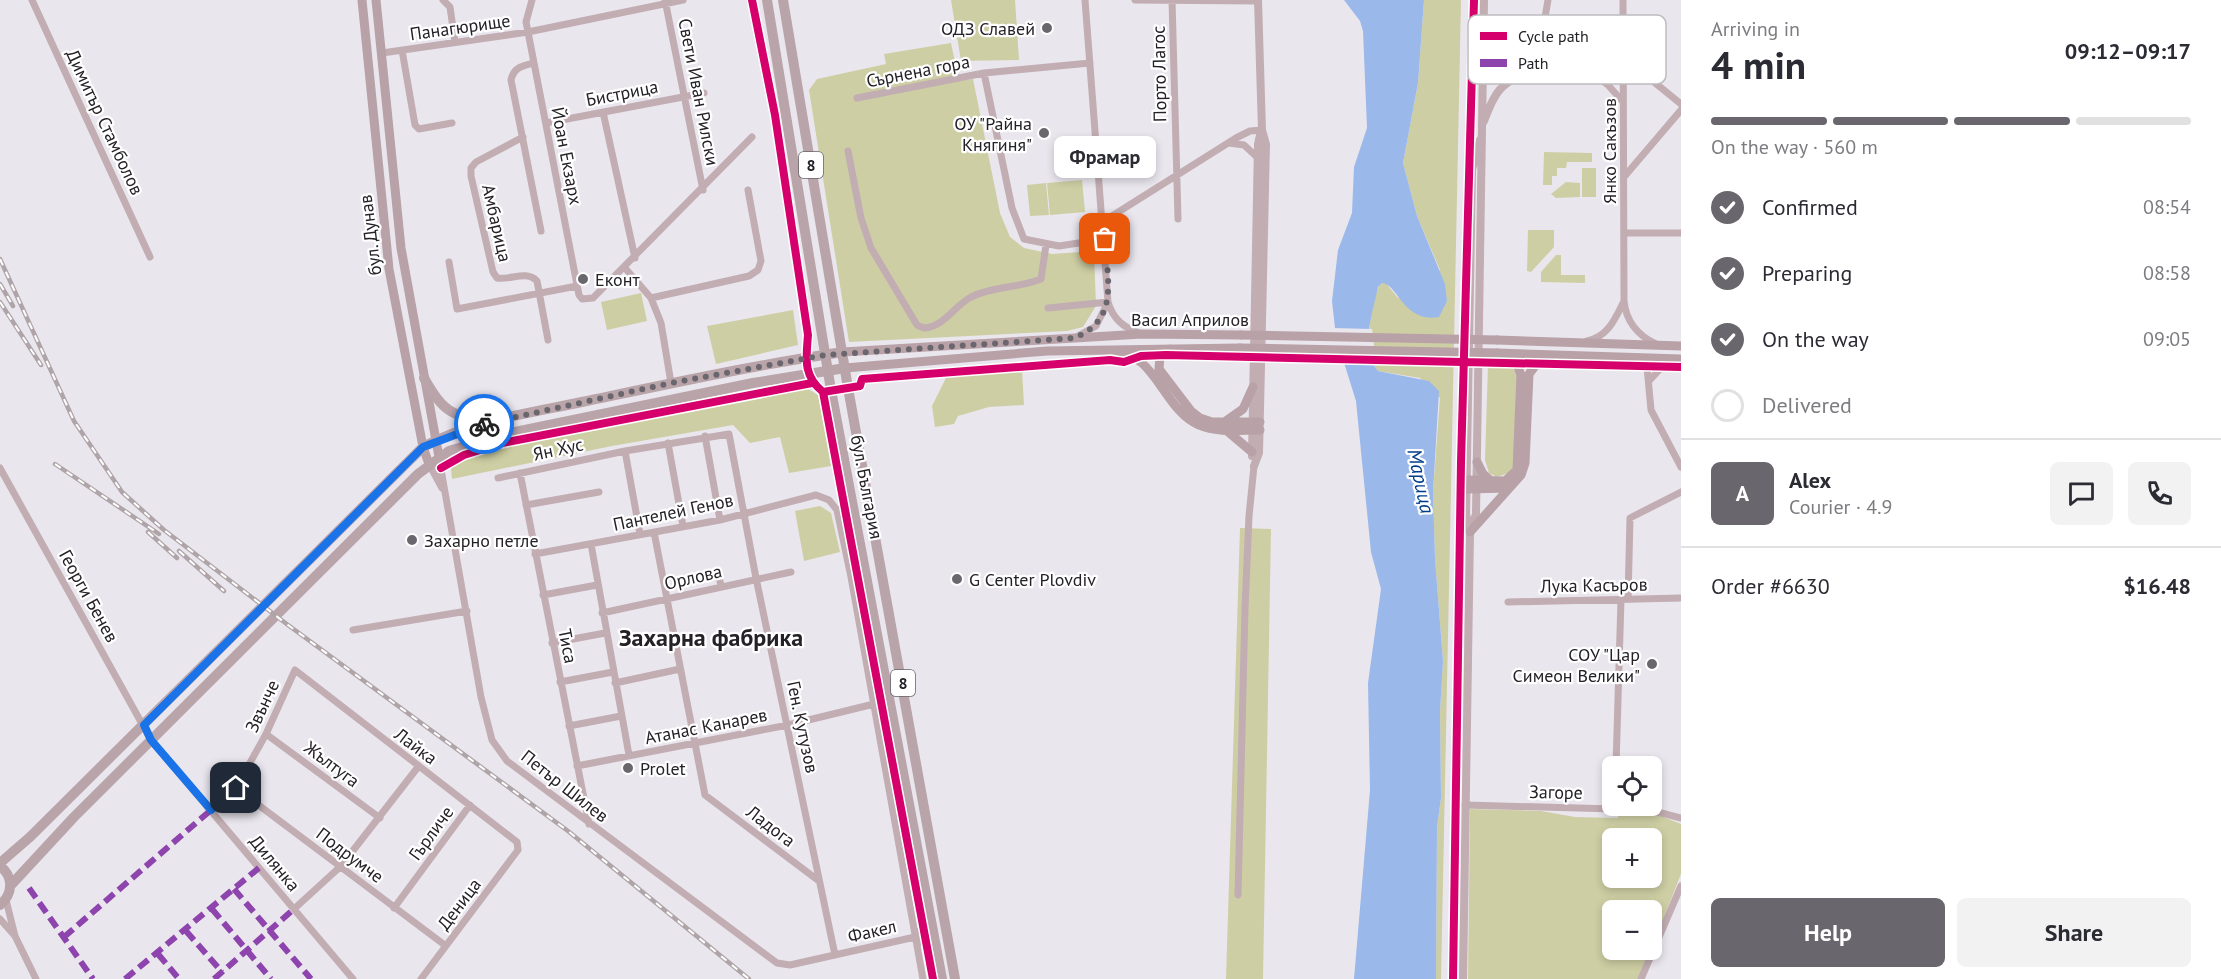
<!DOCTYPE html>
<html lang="en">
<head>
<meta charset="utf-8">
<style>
	:root { --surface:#fff; --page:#f2f2f3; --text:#2b2b33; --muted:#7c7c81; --line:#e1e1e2; --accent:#69666d }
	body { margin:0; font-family:"PT Sans",sans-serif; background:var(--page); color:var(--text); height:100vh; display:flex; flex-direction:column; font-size:22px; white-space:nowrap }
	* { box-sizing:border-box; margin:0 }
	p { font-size:20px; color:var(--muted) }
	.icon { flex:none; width:33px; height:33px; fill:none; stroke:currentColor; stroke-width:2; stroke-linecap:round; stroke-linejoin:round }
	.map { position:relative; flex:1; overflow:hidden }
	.side { display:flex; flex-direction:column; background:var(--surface); width:540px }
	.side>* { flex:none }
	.buttons { position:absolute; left:1602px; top:756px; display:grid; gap:12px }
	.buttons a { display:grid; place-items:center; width:60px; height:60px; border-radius:9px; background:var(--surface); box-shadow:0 3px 9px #0003; font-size:30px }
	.pin { position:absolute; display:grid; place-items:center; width:51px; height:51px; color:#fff; margin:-26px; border-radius:12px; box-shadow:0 3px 9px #0006 }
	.courier { position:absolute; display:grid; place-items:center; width:60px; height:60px; margin:-30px; border:4px solid #1a73e8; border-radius:50%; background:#fff; color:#222; box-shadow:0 2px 8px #0007 }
	.bubble { position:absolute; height:42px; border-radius:9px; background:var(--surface); box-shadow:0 3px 9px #0003; font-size:20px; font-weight:600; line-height:42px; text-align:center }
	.overview em { font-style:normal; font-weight:600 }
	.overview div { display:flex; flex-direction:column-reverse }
	.overview { display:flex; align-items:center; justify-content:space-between; height:102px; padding:0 30px }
	h1 { font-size:39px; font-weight:600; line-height:45px }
	.bar { display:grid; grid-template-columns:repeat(4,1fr); gap:9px 6px; align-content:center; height:72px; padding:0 30px }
	.bar i { height:8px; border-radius:4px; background:var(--line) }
	.bar .selected { background:var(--accent) }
	.bar p { grid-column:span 4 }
	.line { display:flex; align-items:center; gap:15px; padding:0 30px; border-top:2px solid var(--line) }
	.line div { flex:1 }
	.round { display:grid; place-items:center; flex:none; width:63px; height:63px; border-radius:9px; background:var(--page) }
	ol { padding:0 30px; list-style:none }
	li { display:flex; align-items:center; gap:18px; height:66px }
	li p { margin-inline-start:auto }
	li .icon { padding:6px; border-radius:50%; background:var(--accent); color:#fff; stroke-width:4 }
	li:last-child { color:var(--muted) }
	li i { width:33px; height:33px; border:3px solid var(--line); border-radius:50% }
	.action { display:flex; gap:12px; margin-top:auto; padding:12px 30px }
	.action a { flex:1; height:69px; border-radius:9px; background:var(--accent); color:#fff; font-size:24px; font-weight:600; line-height:69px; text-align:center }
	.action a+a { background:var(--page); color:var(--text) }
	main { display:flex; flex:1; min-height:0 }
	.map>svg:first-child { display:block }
	.green { fill:#cecea4; fill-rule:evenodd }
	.water { fill:#9ab8ea }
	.pier { fill:#eae6ee }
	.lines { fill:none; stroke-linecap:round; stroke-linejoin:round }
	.minor { stroke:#c1adb2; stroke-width:7 }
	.tertiary { stroke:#c1adb2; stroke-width:8 }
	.secondary { stroke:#b8a1a7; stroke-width:9 }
	.primary { stroke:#b9a4aa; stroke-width:10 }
	.rail-casing { stroke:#afa5a8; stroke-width:4.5 }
	.rail { stroke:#fff; stroke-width:2; stroke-dasharray:7; stroke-linecap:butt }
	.secondary-bridge { stroke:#b8a1a7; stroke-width:9 }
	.quiet { stroke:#8e44ad; stroke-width:6; stroke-dasharray:12 6; stroke-linecap:butt }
	.cycleway-casing { stroke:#fff; stroke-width:11 }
	.cycleway { stroke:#d6006c; stroke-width:8 }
	.done { stroke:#69666d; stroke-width:6; stroke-dasharray:0 10.8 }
	.route { stroke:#1a73e8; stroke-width:8 }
	.poi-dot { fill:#69666d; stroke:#fff; stroke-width:2 }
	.labels { text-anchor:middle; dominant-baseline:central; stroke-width:4.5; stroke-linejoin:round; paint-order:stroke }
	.shield { fill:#fff; stroke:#666468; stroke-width:1.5 }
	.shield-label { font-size:16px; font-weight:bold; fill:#242127 }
	.street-label { font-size:18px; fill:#242127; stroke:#fff }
	.poi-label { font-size:18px; fill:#242127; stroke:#fff; text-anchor:start }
	.water-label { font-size:20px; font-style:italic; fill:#023d8b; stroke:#fff }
	.district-label { font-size:24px; font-weight:bold; fill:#242127; stroke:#fff }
	.key { fill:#fff; stroke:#bdbcbe; stroke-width:1.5 }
	.key-label { font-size:16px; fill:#242127 }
</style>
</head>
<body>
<main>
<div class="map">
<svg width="1681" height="979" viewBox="0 0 1681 979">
	<rect width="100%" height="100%" fill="#eae6ee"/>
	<!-- green -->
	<path class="green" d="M951 0H1015L1019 60 961 61Z
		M1424 0H1461L1441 979H1436L1437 827 1441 798 1440 712 1443 661 1435 559 1433 492 1440 398 1420 378 1378 371C1363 354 1370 303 1380 284L1385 282 1398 298 1440 270 1417 216 1403 163 1418 83Z
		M951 43 959 81 973 79 1000 213 1010 237 1024 248 1052 254 1094 251 1096 306 1083 327 1067 331 849 342 809 90 817 79 886 64 884 54Z
		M1544 152 1592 153V162H1567L1566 168H1557V176H1552V185H1543Z
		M1582 168H1596V197H1582Z
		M1082 180 1085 212 1050 215 1047 183Z
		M1566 182 1580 183V197L1556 198 1551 194Z
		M1046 183 1049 215 1030 216 1027 185Z
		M1528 230H1554V247L1531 272 1527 271Z
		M1556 255H1561V275H1585V283L1541 282V272Z
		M641 293 647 321 607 330 601 302Z
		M793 310 798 345 716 364 707 326Z
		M1496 362 1510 363 1517 375 1516 464 1511 472 1497 477 1489 473 1485 460 1488 364Z
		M1022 370 1024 405 989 407 958 416 954 424 935 427 932 406 947 376Z
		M805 387 818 395 831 466 789 473 780 437 750 443 733 425 612 446 452 479 451 468 463 458 610 424Z
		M820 506 831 513 840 552 804 561 795 511Z
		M1240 528 1271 529 1263 979H1226Z
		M1619 808 1651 812 1681 824V874L1652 947V910H1612V950H1650L1638 979H1468L1470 809 1541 811 1575 817 1618 818ZM1612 838H1652V878H1612Z"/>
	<!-- water -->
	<path class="water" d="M1344 0H1424L1418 83 1403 163 1417 216 1445 284 1447 301 1439 317C1403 323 1398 284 1382 283L1378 287C1373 312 1359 349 1378 371L1429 381 1439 391 1433 492 1435 559 1443 661 1440 712 1441 798 1437 827 1436 979H1354L1370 790 1368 683 1381 589 1371 552 1356 401 1336 337 1332 301 1338 250 1352 213 1354 167 1367 128 1363 31 1360 21Z"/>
	<!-- pier -->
	<path class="pier" d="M1332 328 1372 329 1376 362H1339Z"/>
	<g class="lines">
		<!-- minor -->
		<path class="minor" d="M32 0 150 257
			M443 0 450 7 455 42
			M532 0 526 22 528 32 579 295 582 299 593 298 752 137
			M665 0 703 190
			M1085 0 1108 302C1113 319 1123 327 1139 333
			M1135 0 1258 1
			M1172 0 1178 219
			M1623 0 1624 301C1626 321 1637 335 1656 344
			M402 50 415 125 419 129 452 123
			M382 53 528 32 683 0
			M534 63C522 66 514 67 511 80L541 231
			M1598 68 1611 59 1624 43
			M1536 70 1548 0
			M1587 70 1608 85 1623 102
			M1483 71 1638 69 1681 104
			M984 73 1012 208 1024 239 1059 246 1105 239
			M857 98 984 73 1090 63
			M603 112 635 258
			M546 123 704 93
			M523 137 476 162 471 168V176L493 272 497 278C511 280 527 270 537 281L548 340
			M1229 143 1244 145 1258 158
			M848 151 861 218 871 248 917 325 924 328C944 327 954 306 971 297 993 286 1019 288 1041 279L1046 245
			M1624 177 1681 110
			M1104 221 1236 138 1250 131 1262 130
			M1624 233H1681
			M449 262 457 309 577 286
			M625 268 651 298 661 323 671 383
			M651 298 749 276 758 270 761 261 748 190
			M1048 308 1108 302
			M1078 336 1096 326 1108 302
			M1587 341C1608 337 1615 319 1624 301
			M1634 360 1647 367 1651 410 1681 467
			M1649 381 1660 369 1678 359
			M705 436 720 520
			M668 443 683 526
			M625 451 640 534
			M439 458 481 697 492 740 507 761 777 963 790 965 915 937
			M429 464 442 488
			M0 468 151 740 353 979
			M520 473 589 824
			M498 478 625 451 729 434 756 578 835 955
			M526 505 599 492
			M654 532 705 795 819 881
			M591 544 629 755
			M535 554 720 520 816 495 829 500 837 510 851 577 923 979
			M718 572 721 586
			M543 595 597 585
			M1628 599 1630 518 1681 492
			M1508 602 1681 598
			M602 613 791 572
			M353 630 467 611
			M552 643 605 633
			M560 682 613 672
			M615 683 680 669
			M569 726 621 716
			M266 734 380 818
			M577 766 788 725 874 704
			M1616 766 1621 599
			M236 788 446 946
			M1465 805 1650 810 1681 818
			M211 810 236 788 266 734 295 670 517 842 518 850 421 979
			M1238 895 1245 608 1249 516 1254 466
			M6 900 15 936 36 979
			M394 908 470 805
			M294 909 341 866 418 767
			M0 919 15 936
			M915 937 937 953
			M915 937 930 918
			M1641 979 1681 886"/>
		<!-- tertiary -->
		<path class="tertiary" d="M1485 40C1495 59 1510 64 1530 70
			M1484 121C1495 91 1500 84 1530 70
			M1252 456 1258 144 1261 130
			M1254 466 1259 453 1266 144 1262 130 1258 0
			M1470 532 1476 514 1484 0
			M1463 979 1470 532 1466 514 1472 170 1480 140"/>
		<!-- secondary -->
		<path class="secondary" d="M362 0 389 269 423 447 429 464
			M376 0 401 248 439 457
			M1497 340 1681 346
			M1170 349 1160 356 1159 369 1191 411 1200 418 1212 422H1260
			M1117 351C1126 354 1134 357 1142 363 1162 381 1174 415 1199 425 1217 433 1240 430 1260 430
			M843 352 1142 334 1241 335
			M1497 353 1681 359
			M845 368 1047 351 1240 348
			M1226 421 1243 409 1253 387
			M1226 430 1252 452
			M1477 462 1483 474 1491 481
			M1467 480 1505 481 1517 470 1521 375 1516 362 1505 355
			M1466 489 1509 488
			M1470 532 1521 475 1525 463 1529 374 1538 362 1550 355"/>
		<!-- primary -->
		<path class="primary" d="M767 0 831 390 942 979
			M783 0 848 388 955 979
			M424 378C445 415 454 419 496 416
			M0 863 30 837 423 447C471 421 529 413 582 402 668 384 755 365 843 352
			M0 866C14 877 13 894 0 905
			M11 885 74 817 418 474 449 451 505 434 753 383 845 368"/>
		<!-- rail casing -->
		<g class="rail-casing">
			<path id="rail" d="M0 259 74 421 122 492 164 530 288 625 568 831 749 979
				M0 284 13 306
				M0 302 41 365
				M55 464 159 534
				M148 532 177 558
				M179 551 224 591"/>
		</g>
		<!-- rail -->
		<use href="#rail" class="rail"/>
		<!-- secondary-bridge -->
		<path class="secondary-bridge" d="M1241 335 1497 340
			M1240 348 1497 353"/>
		<!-- quiet -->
		<path class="quiet" d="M29 888 93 979
			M234 889 311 979
			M212 909 271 979
			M186 931 222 972
			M64 937 211 810
			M158 954 179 979
			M125 979 260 867
			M214 979 294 909"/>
		<!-- cycleway casing -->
		<g class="cycleway-casing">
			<path id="cycleway" d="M752 0 775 115 808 335C806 359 803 376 823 392L933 979
				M823 392 860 386 862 379 1110 360 1124 362 1141 356 1166 355 1681 367
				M441 468 464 455 502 443 812 383
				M1453 979 1461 462 1474 0"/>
		</g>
		<!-- cycleway -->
		<use href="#cycleway" class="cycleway"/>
	</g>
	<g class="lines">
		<!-- done -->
		<path class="done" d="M484 424 671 383 825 355 1074 338C1120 320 1107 279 1105 239"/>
		<!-- route -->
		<path class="route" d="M236 788 211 810 151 740 144 725 423 447 484 424"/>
	</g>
	<!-- markers -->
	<g class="poi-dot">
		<circle cx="1047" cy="28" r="6"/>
		<circle cx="1044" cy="133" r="6"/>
		<circle cx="583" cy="279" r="6"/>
		<circle cx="412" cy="540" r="6"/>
		<circle cx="957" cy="579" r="6"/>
		<circle cx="1652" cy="664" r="6"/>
		<circle cx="628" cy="768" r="6"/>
	</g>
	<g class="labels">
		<!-- shield labels -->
		<g class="shield">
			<rect x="799" y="152" width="24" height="26" rx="4.5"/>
			<rect x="891" y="670" width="24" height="26" rx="4.5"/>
		</g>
		<g class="shield-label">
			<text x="811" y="165">8</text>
			<text x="903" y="683">8</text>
		</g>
		<!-- street labels -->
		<g class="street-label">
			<text transform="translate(460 27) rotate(-8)">Панагюрище</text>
			<text transform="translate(918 71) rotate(-11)">Сърнена гора</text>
			<text transform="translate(1159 74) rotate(-91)">Порто Лагос</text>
			<text transform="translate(699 92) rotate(79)">Свети Иван Рилски</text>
			<text transform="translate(622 93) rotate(-11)">Бистрица</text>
			<text transform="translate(105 122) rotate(65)">Димитър Стамболов</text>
			<text transform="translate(1609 151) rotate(-90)">Янко Сакъзов</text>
			<text transform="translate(567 156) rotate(79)">Йоан Екзарх</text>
			<text transform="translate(497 223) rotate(77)">Амбарица</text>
			<text transform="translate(370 235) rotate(-97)">бул. Дунав</text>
			<text x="1190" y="319">Васил Априлов</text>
			<text transform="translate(558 449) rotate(-12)">Ян Хус</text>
			<text transform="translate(867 487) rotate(79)">бул. България</text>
			<text transform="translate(673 512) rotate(-12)">Пантелей Генов</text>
			<text transform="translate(693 577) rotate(-13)">Орлова</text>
			<text transform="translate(1594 585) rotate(-1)">Лука Касъров</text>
			<text transform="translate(89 596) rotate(61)">Георги Бенев</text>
			<text transform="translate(568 646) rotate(79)">Тиса</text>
			<text transform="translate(262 706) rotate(-65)">Звънче</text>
			<text transform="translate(706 726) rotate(-11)">Атанас Канарев</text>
			<text transform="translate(803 727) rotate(78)">Ген. Кутузов</text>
			<text transform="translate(416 746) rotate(37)">Лайка</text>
			<text transform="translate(332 764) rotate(37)">Жълтуга</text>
			<text transform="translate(565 786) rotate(38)">Петър Шилев</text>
			<text transform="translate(1556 792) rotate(1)">Загоре</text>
			<text transform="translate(771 826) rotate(37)">Ладога</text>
			<text transform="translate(431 833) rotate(-54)">Гърличе</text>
			<text transform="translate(350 855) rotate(37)">Подрумче</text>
			<text transform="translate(275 863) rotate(50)">Дилянка</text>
			<text transform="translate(459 904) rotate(-53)">Деница</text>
			<text transform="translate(872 931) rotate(-13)">Факел</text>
		</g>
		<!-- poi labels -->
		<g class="poi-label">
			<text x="1035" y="28" text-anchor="end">ОДЗ Славей</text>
			<text x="1032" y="123" text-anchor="end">ОУ "Райна<tspan x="1032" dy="21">Княгиня"</tspan></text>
			<text x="595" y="279">Еконт</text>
			<text x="424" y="540">Захарно петле</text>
			<text x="969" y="579">G Center Plovdiv</text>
			<text x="1640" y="654" text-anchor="end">СОУ "Цар<tspan x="1640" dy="21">Симеон Велики"</tspan></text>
			<text x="640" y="768">Prolet</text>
		</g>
		<!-- water labels -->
		<g class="water-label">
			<text transform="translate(1421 481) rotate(78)">Марица</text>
		</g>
		<!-- district labels -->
		<g class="district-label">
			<text x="711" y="637">Захарна фабрика</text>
		</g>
	</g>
	<!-- legend -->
	<rect x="1468" y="15" width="198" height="69" rx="9" class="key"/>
	<rect x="1480" y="32" width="27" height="8" fill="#d6006c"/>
	<rect x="1480" y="59" width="27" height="8" fill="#8e44ad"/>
	<g class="key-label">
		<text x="1518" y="42">Cycle path</text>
		<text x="1518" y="69">Path</text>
	</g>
</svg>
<div class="buttons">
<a><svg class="icon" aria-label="locate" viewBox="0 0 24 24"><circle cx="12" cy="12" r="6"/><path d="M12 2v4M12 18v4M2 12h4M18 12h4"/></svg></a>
<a>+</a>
<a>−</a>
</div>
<div class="pin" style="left:1105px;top:239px;background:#ea580c"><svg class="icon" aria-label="bag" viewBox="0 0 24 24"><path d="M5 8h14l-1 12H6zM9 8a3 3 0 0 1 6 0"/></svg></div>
<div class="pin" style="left:236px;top:788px;background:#1f2937"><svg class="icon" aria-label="home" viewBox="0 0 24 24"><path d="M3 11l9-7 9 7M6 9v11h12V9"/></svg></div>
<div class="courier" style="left:484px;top:424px"><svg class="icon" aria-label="bike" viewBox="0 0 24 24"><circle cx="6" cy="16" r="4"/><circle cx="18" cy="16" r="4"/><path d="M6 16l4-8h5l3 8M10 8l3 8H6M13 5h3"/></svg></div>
<div class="bubble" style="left:1054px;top:136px;width:102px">Фрамар</div>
</div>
<section class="side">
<div class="overview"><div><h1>4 min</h1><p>Arriving in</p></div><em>09:12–09:17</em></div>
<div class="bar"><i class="selected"></i><i class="selected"></i><i class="selected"></i><i></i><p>On the way · 560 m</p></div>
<ol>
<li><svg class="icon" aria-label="check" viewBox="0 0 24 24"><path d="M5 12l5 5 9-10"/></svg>Confirmed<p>08:54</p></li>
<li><svg class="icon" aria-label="check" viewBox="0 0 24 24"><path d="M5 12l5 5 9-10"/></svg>Preparing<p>08:58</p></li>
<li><svg class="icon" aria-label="check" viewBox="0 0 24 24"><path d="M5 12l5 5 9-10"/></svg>On the way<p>09:05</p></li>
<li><i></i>Delivered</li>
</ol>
<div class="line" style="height:108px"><b class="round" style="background:var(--accent);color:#fff">A</b><div><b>Alex</b><p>Courier · 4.9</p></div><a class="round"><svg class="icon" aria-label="chat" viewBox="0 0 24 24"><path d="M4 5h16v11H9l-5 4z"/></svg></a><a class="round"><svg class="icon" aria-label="phone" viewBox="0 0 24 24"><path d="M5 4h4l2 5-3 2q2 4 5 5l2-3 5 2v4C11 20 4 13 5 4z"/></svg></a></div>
<div class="line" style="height:78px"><div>Order #6630</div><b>$16.48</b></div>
<div class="action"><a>Help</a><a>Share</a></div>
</section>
</main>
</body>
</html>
